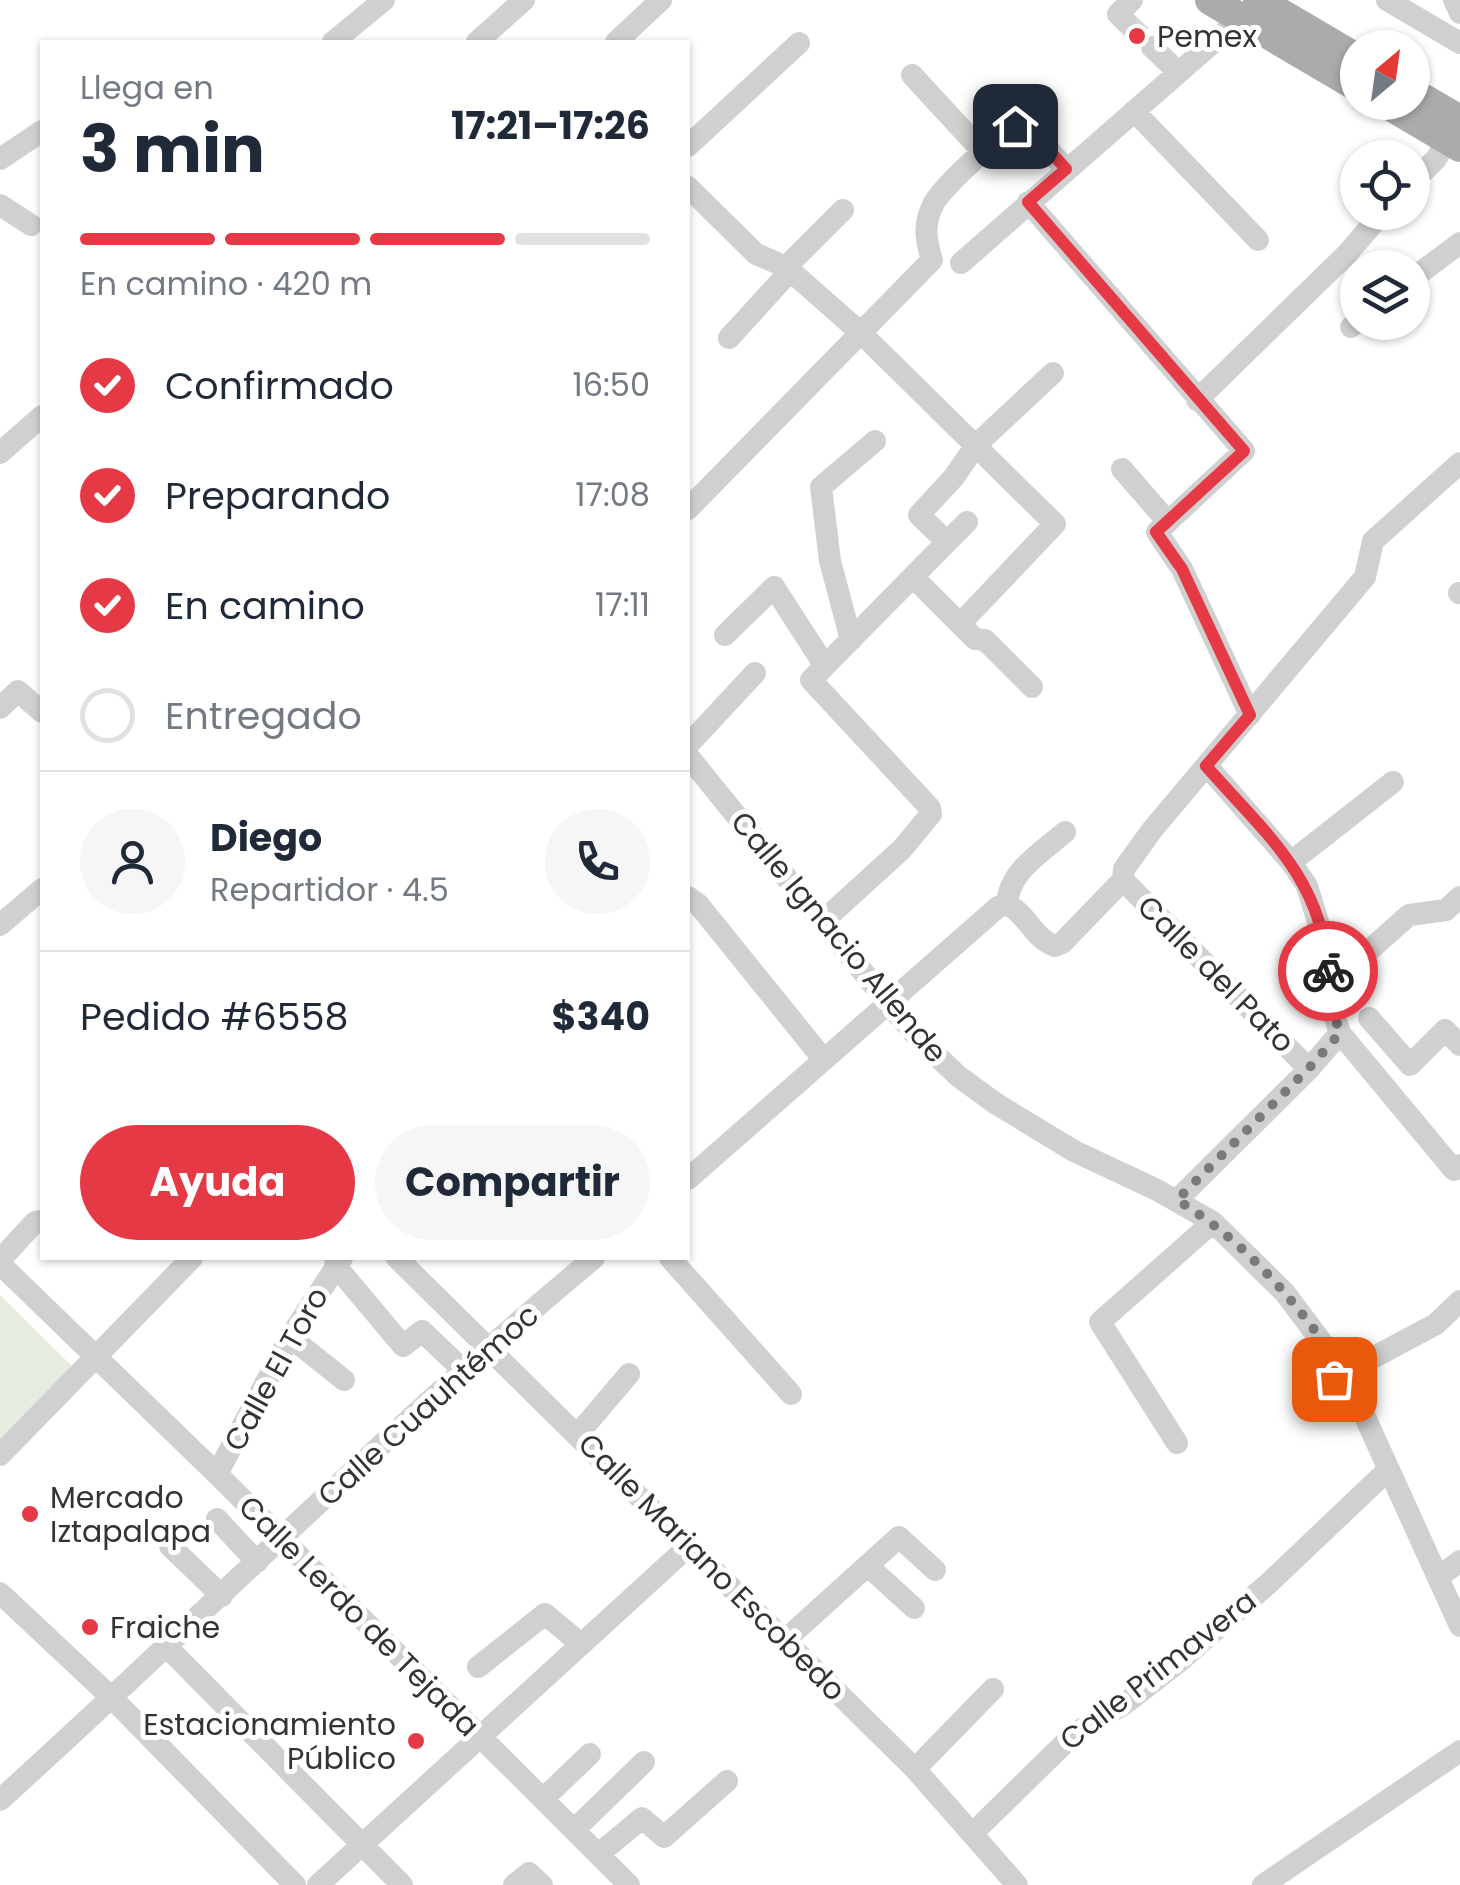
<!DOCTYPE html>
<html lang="es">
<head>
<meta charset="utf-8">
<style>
	:root { --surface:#fff; --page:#f6f6f7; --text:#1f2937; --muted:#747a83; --line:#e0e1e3; --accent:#e63946 }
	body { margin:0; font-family:Poppins,sans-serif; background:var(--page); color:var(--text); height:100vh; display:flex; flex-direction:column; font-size:38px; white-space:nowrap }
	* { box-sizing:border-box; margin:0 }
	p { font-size:32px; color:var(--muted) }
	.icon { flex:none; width:55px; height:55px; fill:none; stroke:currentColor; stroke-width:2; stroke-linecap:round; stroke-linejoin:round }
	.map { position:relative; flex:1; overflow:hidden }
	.sheet { position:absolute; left:40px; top:40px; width:650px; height:1220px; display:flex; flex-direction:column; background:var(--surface); border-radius:0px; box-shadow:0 2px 8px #0004 }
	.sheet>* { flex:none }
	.needle { width:65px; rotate:29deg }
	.tools { position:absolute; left:1340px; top:30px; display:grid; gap:20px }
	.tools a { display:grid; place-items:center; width:90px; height:90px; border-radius:50%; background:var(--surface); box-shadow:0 2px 8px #0004; font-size:50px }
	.pin { position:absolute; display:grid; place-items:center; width:85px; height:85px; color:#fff; margin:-42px; border-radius:20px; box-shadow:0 5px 15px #0006 }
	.courier { position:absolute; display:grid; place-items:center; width:100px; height:100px; margin:-50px; border:8px solid #e63946; border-radius:50%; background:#fff; color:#222; box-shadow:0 2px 12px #0007 }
	.summary em { font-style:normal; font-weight:700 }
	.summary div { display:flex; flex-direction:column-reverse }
	.summary { display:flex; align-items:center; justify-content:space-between; height:170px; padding:0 40px }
	h1 { font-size:65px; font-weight:700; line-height:75px }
	.bar { display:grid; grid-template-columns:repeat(4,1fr); gap:15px 10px; align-content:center; height:120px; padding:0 40px }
	.bar i { height:12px; border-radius:8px; background:var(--line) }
	.bar .selected { background:var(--accent) }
	.bar p { grid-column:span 4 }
	.line { display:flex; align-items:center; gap:25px; padding:0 40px; border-top:2px solid var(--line) }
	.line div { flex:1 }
	.round { display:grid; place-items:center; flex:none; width:105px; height:105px; border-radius:52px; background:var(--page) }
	ol { padding:0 40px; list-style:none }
	li { display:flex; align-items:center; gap:30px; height:110px }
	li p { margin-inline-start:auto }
	li .icon { padding:10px; border-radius:50%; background:var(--accent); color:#fff; stroke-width:4 }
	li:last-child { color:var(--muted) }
	li i { width:55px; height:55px; border:5px solid var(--line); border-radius:50% }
	.button { display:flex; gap:20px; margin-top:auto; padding:20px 40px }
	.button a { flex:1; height:115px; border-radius:60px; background:var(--accent); color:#fff; font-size:40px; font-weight:700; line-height:115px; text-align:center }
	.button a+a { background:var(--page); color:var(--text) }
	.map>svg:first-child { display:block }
	.green { fill:#e6ecdf }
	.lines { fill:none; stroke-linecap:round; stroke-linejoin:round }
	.minor-tunnel { stroke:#d6d6d6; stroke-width:22; stroke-dasharray:22 11; stroke-linecap:butt }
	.minor { stroke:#d0d0d0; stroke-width:22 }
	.major { stroke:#ababab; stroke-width:30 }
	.done { stroke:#7a7a7a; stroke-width:10; stroke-dasharray:0 18 }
	.route { stroke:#e63946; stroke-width:12 }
	.poi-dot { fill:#e63946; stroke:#fff; stroke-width:4 }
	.labels { text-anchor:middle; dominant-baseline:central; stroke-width:10; stroke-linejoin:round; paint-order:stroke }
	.poi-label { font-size:30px; fill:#333; stroke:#fff; text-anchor:start }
	.street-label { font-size:30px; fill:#333; stroke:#fff }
</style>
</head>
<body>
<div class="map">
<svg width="1460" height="1885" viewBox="0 0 1460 1885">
	<rect width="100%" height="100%" fill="#fff"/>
	<!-- green -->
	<path class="green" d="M0 1295 75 1369 0 1445Z"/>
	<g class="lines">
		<!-- minor-tunnel -->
		<path class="minor-tunnel" d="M1125 21 1152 47"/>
		<!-- minor -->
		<path class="minor" d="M1387 0 1460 43
			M1454 0 1460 13
			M1125 21 1118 14 1132 0
			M333 42 384 0
			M477 42 524 0
			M616 42 661 0
			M1152 47 1178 72
			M912 75 984 153
			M1134 111 1258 240
			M688 146 799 43
			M0 159 42 131
			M1412 183 1436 159 1455 127
			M688 187 756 254 786 267 861 333 1055 524 960 624
			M1028 202 1244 451 1157 532 1182 569 1250 715
			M0 205 31 225
			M961 263 1241 18
			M786 267 843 210
			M1412 279 1460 243
			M1351 327 1358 321
			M729 338 790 271
			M1197 400 1347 254 1383 212
			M0 453 42 416
			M1122 469 1168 522
			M688 509 932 260C926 241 923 224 933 205 940 189 998 136 1014 127 1022 123 1022 125 1029 128L1066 169
			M947 542 967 522
			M913 577 975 639 985 640 1032 687
			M1459 593H1460
			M725 635 774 587 825 666
			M851 640 830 561 821 487 875 441
			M0 708 18 691 42 712
			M688 745 755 673
			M688 756 889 1004 917 1037 958 1076 995 1103 1074 1151 1157 1190 1213 1222 1285 1293 1345 1373 1460 1626
			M1207 766 1291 862 1307 886 1326 948 1330 1003 1340 1033 1454 1170 1460 1165
			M1291 862 1393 782
			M1123 880 1309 1069
			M688 897 698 904 824 1060
			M1007 904C1009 871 1042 852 1065 832
			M823 921 902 849 931 814 930 808 811 680 947 542 919 515 954 477 976 445 1053 373
			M0 925 42 889
			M1329 986 1409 915 1446 910 1460 897
			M1369 1018 1410 1065 1445 1030 1460 1045
			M688 1179 998 907 1007 904C1027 914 1034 939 1055 946L1062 943 1123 880 1124 869 1152 830 1365 577 1373 541 1460 463
			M1177 1200 1309 1069 1340 1033
			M397 1258 915 1769 1017 1885
			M670 1258 791 1394
			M0 1260 35 1222 42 1221
			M0 1264 217 1474 629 1885
			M335 1265 403 1346 422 1331 464 1371
			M290 1337 344 1380
			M1307 1403 1333 1379 1436 1324 1460 1301
			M578 1434 629 1374
			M1177 1443 1100 1322 1213 1222
			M0 1455 192 1258
			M217 1474 290 1337 342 1258
			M217 1519 257 1562
			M170 1546 222 1596
			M868 1566 914 1608
			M1439 1577 1460 1561
			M0 1593 112 1698 295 1885
			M785 1640 899 1537 935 1570
			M167 1647 402 1885
			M478 1667 545 1614 581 1644
			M915 1769 993 1689
			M543 1799 590 1754
			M0 1800C199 1620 388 1429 594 1258
			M575 1829 644 1762
			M973 1833 1075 1733 1123 1705 1180 1661 1269 1583 1389 1469
			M600 1853 642 1818 664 1837 727 1781
			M318 1885 690 1545
			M514 1885 529 1873 542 1885
			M1263 1885 1460 1751"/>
		<!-- major -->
		<path class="major" d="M1210 0 1358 87
			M1258 0 1358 59
			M1412 92 1460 120
			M1384 102 1460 147"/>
	</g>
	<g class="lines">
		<!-- done -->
		<path class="done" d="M1328 971 1330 1003 1340 1033 1309 1068 1177 1200C1248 1243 1299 1305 1345 1373L1334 1379"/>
		<!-- route -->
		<path class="route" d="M1015 126 1022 124 1029 128 1066 169 1028 202 1244 451 1156 532 1182 569 1250 715 1206 766C1264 832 1322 878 1328 971"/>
	</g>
	<!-- markers -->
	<g class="poi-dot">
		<circle cx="1137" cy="36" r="10"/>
		<circle cx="30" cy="1514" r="10"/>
		<circle cx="90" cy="1627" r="10"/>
		<circle cx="416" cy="1741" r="10"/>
	</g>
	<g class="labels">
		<!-- poi labels -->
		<g class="poi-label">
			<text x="1157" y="36">Pemex</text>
			<text x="50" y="1497">Mercado<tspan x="50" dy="34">Iztapalapa</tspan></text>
			<text x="110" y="1627">Fraiche</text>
			<text x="396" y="1724" text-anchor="end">Estacionamiento<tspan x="396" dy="34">Público</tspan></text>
		</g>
		<!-- street labels -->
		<g class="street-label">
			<text transform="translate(839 937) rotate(50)">Calle Ignacio Allende</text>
			<text transform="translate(1216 974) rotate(45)">Calle del Pato</text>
			<text transform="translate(276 1369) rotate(-61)">Calle El Toro</text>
			<text transform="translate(428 1405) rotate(-42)">Calle Cuauhtémoc</text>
			<text transform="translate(712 1567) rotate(45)">Calle Mariano Escobedo</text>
			<text transform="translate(359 1616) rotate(45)">Calle Lerdo de Tejada</text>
			<text transform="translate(1158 1670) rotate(-38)">Calle Primavera</text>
		</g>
	</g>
</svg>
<div class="tools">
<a><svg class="needle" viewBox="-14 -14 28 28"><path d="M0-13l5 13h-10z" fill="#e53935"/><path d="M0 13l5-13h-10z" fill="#747a83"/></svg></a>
<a><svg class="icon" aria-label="locate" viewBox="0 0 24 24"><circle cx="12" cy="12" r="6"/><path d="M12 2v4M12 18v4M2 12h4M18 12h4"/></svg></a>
<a><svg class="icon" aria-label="layers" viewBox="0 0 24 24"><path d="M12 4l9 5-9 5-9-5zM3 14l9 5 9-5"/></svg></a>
</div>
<div class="pin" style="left:1334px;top:1379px;background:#ea580c"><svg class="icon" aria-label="bag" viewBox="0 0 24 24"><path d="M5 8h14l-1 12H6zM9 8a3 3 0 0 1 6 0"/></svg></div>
<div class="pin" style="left:1015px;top:126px;background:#1f2937"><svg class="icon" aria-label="home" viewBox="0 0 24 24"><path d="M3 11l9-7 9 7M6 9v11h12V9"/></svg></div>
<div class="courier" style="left:1328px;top:971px"><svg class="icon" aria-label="bike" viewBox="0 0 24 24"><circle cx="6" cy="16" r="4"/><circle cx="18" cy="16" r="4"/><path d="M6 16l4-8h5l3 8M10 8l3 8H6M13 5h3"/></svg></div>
<section class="sheet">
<div class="summary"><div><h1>3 min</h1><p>Llega en</p></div><em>17:21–17:26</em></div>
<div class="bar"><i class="selected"></i><i class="selected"></i><i class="selected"></i><i></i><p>En camino · 420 m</p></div>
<ol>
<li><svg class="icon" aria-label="check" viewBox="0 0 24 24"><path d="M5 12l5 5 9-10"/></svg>Confirmado<p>16:50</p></li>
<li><svg class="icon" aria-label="check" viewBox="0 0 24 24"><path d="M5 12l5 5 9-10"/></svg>Preparando<p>17:08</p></li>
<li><svg class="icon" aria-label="check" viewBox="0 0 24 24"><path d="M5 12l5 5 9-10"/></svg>En camino<p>17:11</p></li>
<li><i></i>Entregado</li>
</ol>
<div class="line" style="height:180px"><a class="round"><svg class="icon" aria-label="person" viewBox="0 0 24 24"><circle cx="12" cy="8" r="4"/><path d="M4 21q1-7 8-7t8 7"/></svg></a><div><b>Diego</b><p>Repartidor · 4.5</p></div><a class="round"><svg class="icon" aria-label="phone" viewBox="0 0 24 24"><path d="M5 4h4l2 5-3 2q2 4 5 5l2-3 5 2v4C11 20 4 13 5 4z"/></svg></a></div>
<div class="line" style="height:130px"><div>Pedido #6558</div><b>$340</b></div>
<div class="button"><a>Ayuda</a><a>Compartir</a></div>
</section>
</div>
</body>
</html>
